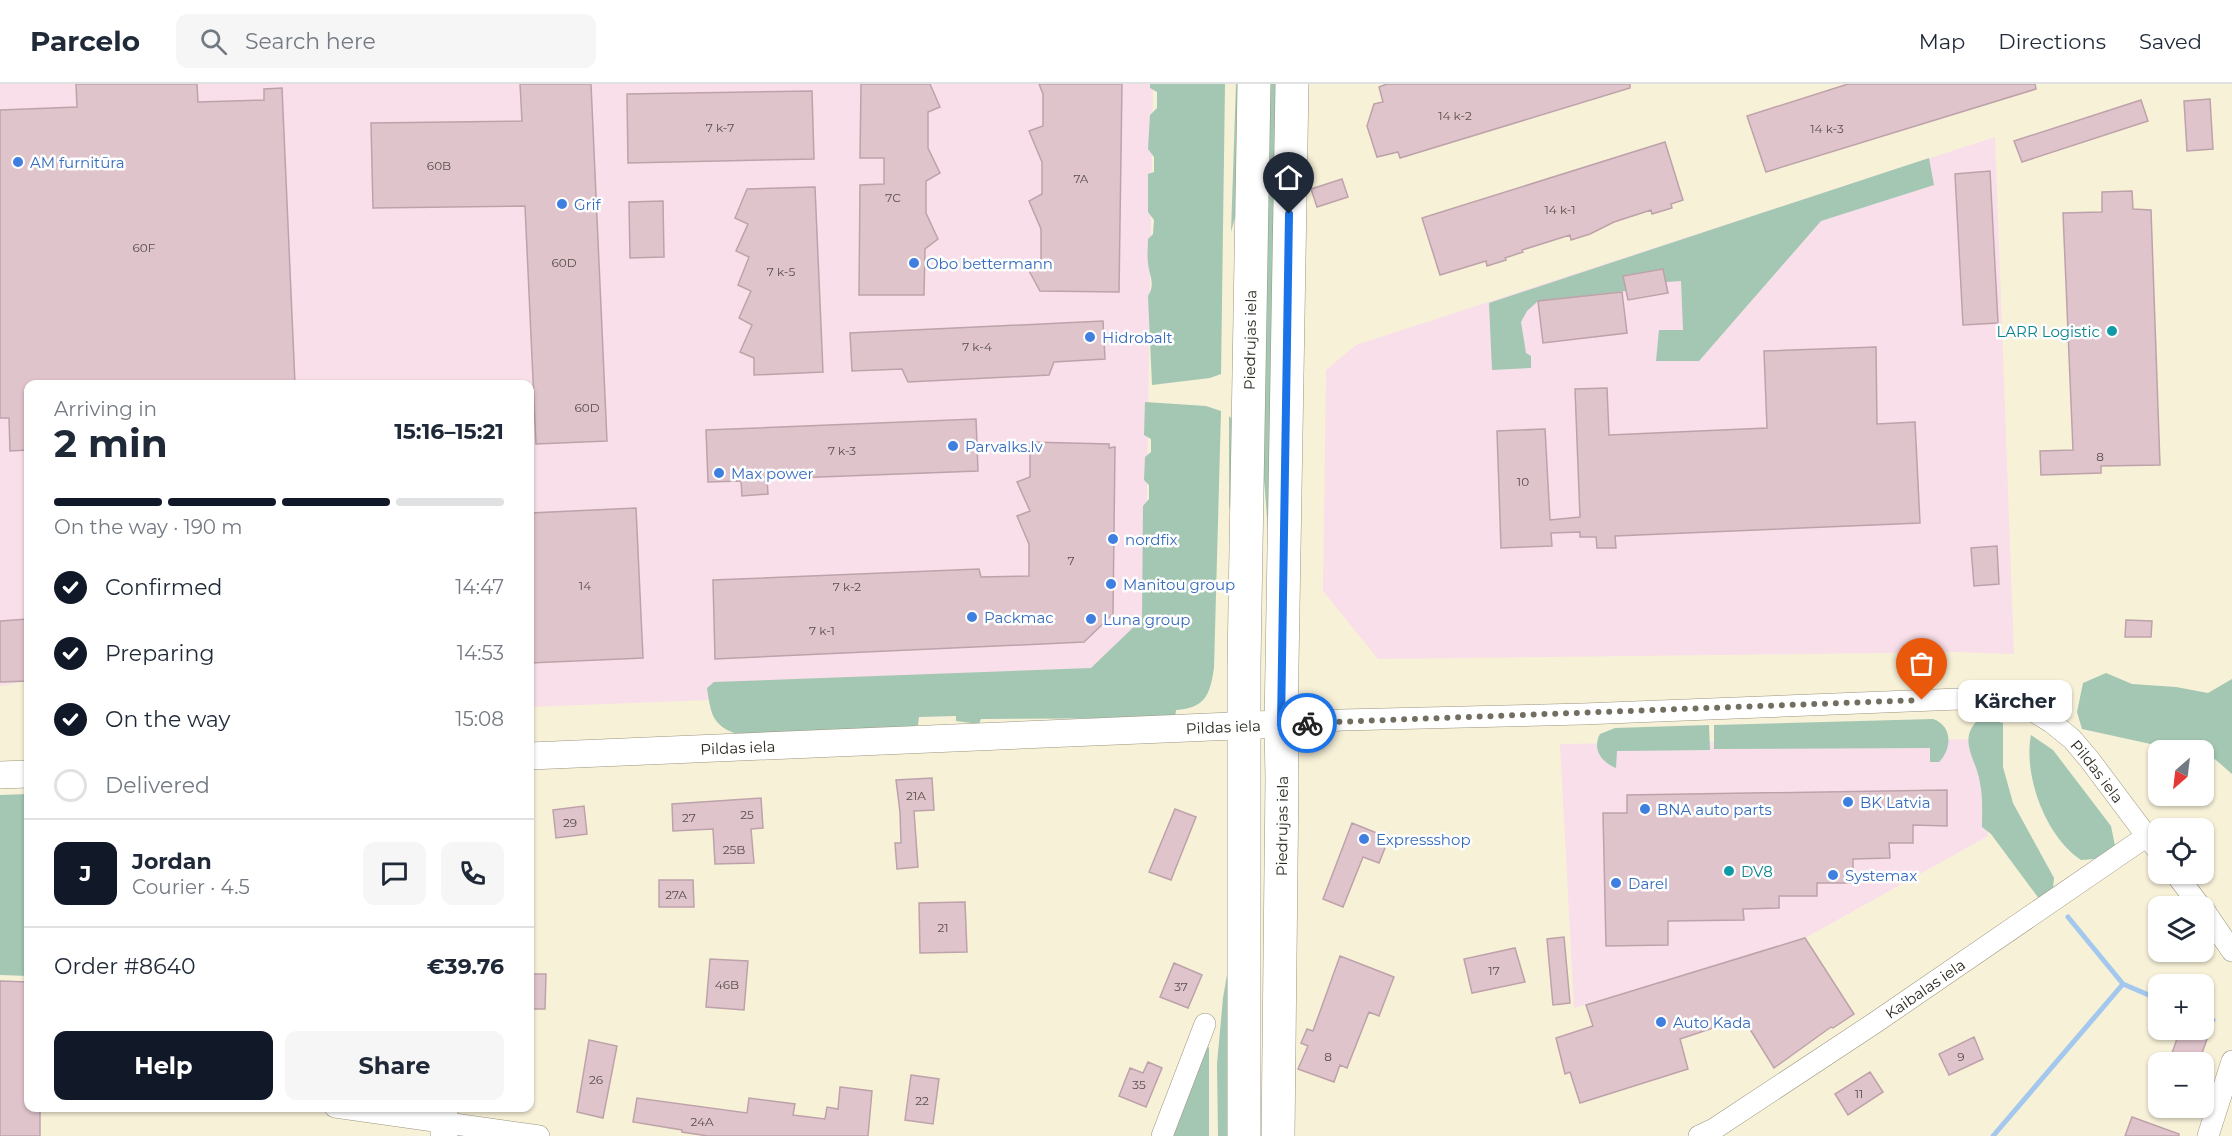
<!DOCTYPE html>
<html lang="en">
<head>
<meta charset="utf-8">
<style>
	:root { --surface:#fff; --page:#f6f6f7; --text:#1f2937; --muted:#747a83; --line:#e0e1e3; --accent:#111827 }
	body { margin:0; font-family:Montserrat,sans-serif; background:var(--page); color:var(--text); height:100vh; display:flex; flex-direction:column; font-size:22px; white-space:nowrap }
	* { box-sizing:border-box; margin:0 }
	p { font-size:20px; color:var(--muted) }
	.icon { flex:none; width:33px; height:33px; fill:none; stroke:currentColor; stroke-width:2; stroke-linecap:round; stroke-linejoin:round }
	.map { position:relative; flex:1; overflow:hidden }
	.drawer { position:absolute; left:24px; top:296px; width:510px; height:732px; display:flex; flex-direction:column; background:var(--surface); border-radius:12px; box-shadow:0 2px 4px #0004 }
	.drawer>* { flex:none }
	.needle { width:39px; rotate:208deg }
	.tools { position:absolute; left:2148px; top:656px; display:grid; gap:12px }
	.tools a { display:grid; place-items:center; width:66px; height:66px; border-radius:12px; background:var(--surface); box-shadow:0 2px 4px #0004; font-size:30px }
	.pin { position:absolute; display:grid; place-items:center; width:51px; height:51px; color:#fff; margin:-62px -26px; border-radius:50% 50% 50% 0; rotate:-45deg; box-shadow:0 0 6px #0007 }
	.pin .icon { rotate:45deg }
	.courier { position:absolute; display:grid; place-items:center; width:60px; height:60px; margin:-30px; border:4px solid #1a73e8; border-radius:50%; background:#fff; color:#222; box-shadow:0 2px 8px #0007 }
	.bubble { position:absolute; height:42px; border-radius:12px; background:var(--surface); box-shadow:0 2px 4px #0004; font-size:20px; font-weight:700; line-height:42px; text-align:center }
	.headline em { font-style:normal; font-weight:700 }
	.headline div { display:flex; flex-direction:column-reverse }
	.headline { display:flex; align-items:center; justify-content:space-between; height:102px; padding:0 30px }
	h1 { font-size:39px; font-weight:700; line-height:45px }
	.bar { display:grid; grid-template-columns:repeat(4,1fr); gap:9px 6px; align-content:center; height:72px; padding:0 30px }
	.bar i { height:8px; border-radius:4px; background:var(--line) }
	.bar .active { background:var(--accent) }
	.bar p { grid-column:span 4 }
	.line { display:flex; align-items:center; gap:15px; padding:0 30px; border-top:2px solid var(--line) }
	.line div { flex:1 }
	.round { display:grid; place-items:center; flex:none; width:63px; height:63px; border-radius:12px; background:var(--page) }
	ol { padding:0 30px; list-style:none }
	li { display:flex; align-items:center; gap:18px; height:66px }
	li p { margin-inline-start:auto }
	li .icon { padding:6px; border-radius:50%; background:var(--accent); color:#fff; stroke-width:4 }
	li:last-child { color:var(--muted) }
	li i { width:33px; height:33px; border:3px solid var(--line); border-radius:50% }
	.action { display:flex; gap:12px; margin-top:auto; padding:12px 30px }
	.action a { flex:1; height:69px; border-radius:12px; background:var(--accent); color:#fff; font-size:24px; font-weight:700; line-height:69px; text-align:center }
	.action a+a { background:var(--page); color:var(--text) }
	header { display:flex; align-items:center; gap:36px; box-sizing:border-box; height:84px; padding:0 30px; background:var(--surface); border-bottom:2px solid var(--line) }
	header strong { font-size:28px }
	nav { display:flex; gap:33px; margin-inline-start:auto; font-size:21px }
	.search { width:420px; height:54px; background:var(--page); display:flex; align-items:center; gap:15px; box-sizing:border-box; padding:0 21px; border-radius:12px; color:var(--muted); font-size:22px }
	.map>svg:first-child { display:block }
	.commercial { fill:#f8dfe9 }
	.green { fill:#a3c7b3 }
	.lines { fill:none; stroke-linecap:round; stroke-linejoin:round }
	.stream { stroke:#a4c8ed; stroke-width:5 }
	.building { fill:#e0c4cc; stroke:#bea2aa; stroke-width:1.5 }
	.minor-casing { stroke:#9b947d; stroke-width:22 }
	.tertiary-casing { stroke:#9b947d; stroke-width:28 }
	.primary-casing { stroke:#9b947d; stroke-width:34 }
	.minor { stroke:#fff; stroke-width:21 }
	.tertiary { stroke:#fff; stroke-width:27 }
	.primary { stroke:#fff; stroke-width:33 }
	.done { stroke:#726e60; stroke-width:6; stroke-dasharray:0 10.8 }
	.route { stroke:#1a73e8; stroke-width:8 }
	.shop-dot { fill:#3f7fe0; stroke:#fefefe; stroke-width:2 }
	.culture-dot { fill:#0f9aa8; stroke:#fefefe; stroke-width:2 }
	.labels { text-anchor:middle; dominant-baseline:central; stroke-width:5; stroke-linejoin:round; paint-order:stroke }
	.number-label { font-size:12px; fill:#584f4a }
	.shop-label { font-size:15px; fill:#366cbe; stroke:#fefefe; text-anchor:start }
	.culture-label { font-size:15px; fill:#0d838f; stroke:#fefefe; text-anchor:end }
	.street-label { font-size:15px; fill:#2b281f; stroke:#fefefe }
</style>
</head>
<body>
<header>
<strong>Parcelo</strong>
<div class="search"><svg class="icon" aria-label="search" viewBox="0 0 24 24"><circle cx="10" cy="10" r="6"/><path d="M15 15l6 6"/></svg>Search here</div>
<nav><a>Map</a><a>Directions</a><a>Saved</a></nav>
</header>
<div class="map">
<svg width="2232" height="1052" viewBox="0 0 2232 1052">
	<rect width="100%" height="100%" fill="#f7f1d8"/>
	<!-- commercial -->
	<path class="commercial" d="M0 0H1153L1145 537 1091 601 530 623V300H28V597L0 602Z
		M1995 53 2014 570 1957 568 1378 575 1323 507 1326 286 1356 261Z
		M1985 655 1988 752 1805 854 1574 924 1560 660Z"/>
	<!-- green -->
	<path class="green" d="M1150 0H1225L1221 290 1210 294 1152 301 1148 212C1156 200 1149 191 1148 179 1147 171 1148 163 1148 155L1153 150 1154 136 1148 128V90L1154 88V73L1148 65 1150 31 1157 24V8L1150 4Z
		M1236 0H1245L1241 111 1231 148Z
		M1268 0H1282L1270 454 1268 445 1262 371Z
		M1929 74 1934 101 1821 137 1699 277H1656L1659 246H1683L1681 197 1666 198 1624 192 1626 207 1538 217 1527 227 1521 238 1526 269 1531 272V284L1492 286 1489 219Z
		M1145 318 1206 322 1221 327 1214 584C1210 611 1205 624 1176 626L1175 634 981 635 979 640 956 637V632L919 633 918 641 907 644 740 651C712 642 711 631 707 604L714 598 1091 584 1142 535 1143 422 1149 415V401L1144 396 1145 373 1151 368V355L1144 351Z
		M1229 332 1236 339V386L1229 426Z
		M2106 589 2132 600 2176 603 2208 609 2232 595V690L2209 670 2204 669V666H2178L2082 645 2077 628 2083 599Z
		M1981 633 2003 639V683L2013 719 2054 794 2053 805 2040 816 1991 750 1982 743C1982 729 1983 713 1980 699 1977 675 1955 655 1981 633Z
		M1933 635C1953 642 1952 665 1939 678H1930V664L1714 665V641Z
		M1709 641 1710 666 1617 667 1616 684C1601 678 1592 665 1600 650L1615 644Z
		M2031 651 2053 666 2111 742 2115 762 2095 775 2081 776C2046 753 2023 692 2031 651Z
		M28 710V892L0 891V711Z
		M1233 856 1232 1052H1218L1217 980 1223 914Z
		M1209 963V1052H1168L1202 966Z"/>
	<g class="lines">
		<!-- stream -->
		<path class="stream" d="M2068 833 2123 900 2158 915
			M2204 932 2213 936
			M1993 1052 2123 900"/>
	</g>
	<!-- building -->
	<path class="building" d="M76 0H197L198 18 264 16V5L282 4 295 300H28V366L10 367 9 334H0V26L77 23Z
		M520 0H591L607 357 536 360 525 122 373 124 371 39 522 37Z
		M861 0H930L940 23 928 28V64L940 89 926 97V129L938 155 925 165 924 211H859L860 101 884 100V74H860Z
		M1039 0H1122L1119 208 1040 207 1027 183 1041 178V145L1029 117 1042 110V78L1029 47 1043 42V10Z
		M1387 0H1630V4L1400 74 1398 68 1377 73 1367 42 1374 20 1383 18 1379 3Z
		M1848 0H2035L2036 5 1766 88 1747 32Z
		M812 7 814 75 628 79 627 10Z
		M2210 15 2213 65 2187 67 2184 17Z
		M2141 16 2148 37 2022 78 2014 57Z
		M1665 58 1683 116 1671 120 1672 124 1652 130 1651 126 1614 138 1590 150 1571 156 1570 151 1522 166 1523 168 1505 174 1506 176 1487 182 1486 177 1440 191 1422 134Z
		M1990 87 1998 239 1963 241 1955 90Z
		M1342 95 1348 113 1317 123 1311 105Z
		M815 103 823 288 754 291V274L740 268 752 241 739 234 751 207 738 201 749 173 736 167 748 140 735 134 747 105Z
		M2132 107 2133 125 2151 126 2160 381 2101 382V389L2041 391 2040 367 2073 366 2063 129 2102 128V108Z
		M663 117 664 173 630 174 629 118Z
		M1663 185 1668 209 1628 216 1623 192Z
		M1622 208 1627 249 1543 259 1538 217Z
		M1103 237 1105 275 1054 278 1049 291 908 298 902 285 852 287 850 249Z
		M1876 263 1877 340 1915 338 1920 439 1615 452 1616 464H1597L1596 453H1580V448L1551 449 1552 462 1501 464 1497 347 1545 345 1550 436 1580 433 1575 305 1607 304 1609 351 1767 344 1764 267Z
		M976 335 978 387 767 395 768 410 742 412 741 397 708 398 706 346Z
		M1030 358 1109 360V364L1115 363 1113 530 1084 558 715 575 713 496 979 485 981 493 1029 492V460L1017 432 1030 427 1017 398 1030 393Z
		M636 424 643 574 530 579V429Z
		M1997 462 1999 500 1974 502 1971 464Z
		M28 535V597L0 598V537Z
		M2126 536 2152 537 2151 553H2125Z
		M932 694 934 726 914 727 918 783 897 785 895 759H901L900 728 896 696Z
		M1947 706V742L1913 741V759H1889L1890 774 1853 775V799H1817V812H1779V824L1743 825 1744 836 1668 837V861L1606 862 1603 729H1627V711Z
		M761 714 763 744 751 745 754 779 715 780 713 745 673 747 672 720Z
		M584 722 587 750 556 754 553 726Z
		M1175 725 1196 733 1171 796 1149 788Z
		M1352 739 1389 754 1379 779 1363 773 1343 823 1323 815Z
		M659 796H693L694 823H659Z
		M965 818 967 868 920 869 919 819Z
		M1564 853 1570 919 1553 921 1547 855Z
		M1805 854 1854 930 1833 944 1831 943 1774 984 1743 934 1680 955 1688 985 1580 1019 1570 988 1565 990 1556 954 1593 942 1586 921Z
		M1515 864 1525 898 1472 909 1464 875Z
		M1340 872 1394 893 1379 932 1369 928 1347 984 1340 981 1334 998 1298 985 1308 962 1301 959 1307 945 1313 947Z
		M710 875 748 877 744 926 706 923Z
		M1174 879 1202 891 1188 924 1160 913Z
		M530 890H546L545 925H530Z
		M0 897 28 898V1023H40V1052H0Z
		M2180 946 2207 955 2199 978H2169Z
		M1974 953 1983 975 1949 991 1939 970Z
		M589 956 617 962 603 1034 577 1028Z
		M1148 978 1162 984 1146 1023 1119 1012 1130 984 1143 989Z
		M1870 988 1883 1008 1848 1031 1835 1010Z
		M911 991 939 995 933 1040 905 1036Z
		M840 1003 872 1007 868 1052H708L682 1048V1046L633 1038 637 1014 747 1029 749 1014 795 1020 793 1031 825 1035 827 1023 838 1025Z
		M2132 1033 2179 1050V1052H2125Z"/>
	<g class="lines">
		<!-- minor casing -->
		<g class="minor-casing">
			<g id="minor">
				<path id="s1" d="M1281 640 1342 636 1583 630 1959 615 2013 620 2033 627 2051 638 2072 655 2089 675 2158 767"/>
				<path d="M2175 789 2200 822"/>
				<path d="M2204 826 2232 867"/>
				<path d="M335 1023 539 1052"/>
				<path d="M1162 1052 1205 940"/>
				<path id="s2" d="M1699 1052 1714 1045 1876 938 2147 752"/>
				<path d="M2208 1052 2232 977"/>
			</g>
		</g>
		<!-- tertiary casing -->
		<g class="tertiary-casing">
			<g id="tertiary">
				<path id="s3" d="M530 672 1281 640"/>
				<path d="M0 691 28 690"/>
				<path d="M444 1052V1023"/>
			</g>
		</g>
		<!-- primary casing -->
		<g class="primary-casing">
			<g id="primary">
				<path id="s4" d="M1244 1052V580L1254 0"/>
				<path id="s5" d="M1278 1052 1282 695 1281 640 1292 0"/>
			</g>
		</g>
		<!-- minor -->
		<use href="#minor" class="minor"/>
		<!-- tertiary -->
		<use href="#tertiary" class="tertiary"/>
		<!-- primary -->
		<use href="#primary" class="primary"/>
	</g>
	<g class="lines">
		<!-- done -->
		<path class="done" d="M1307 639 1922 616"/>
		<!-- route -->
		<path class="route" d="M1289 130 1281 640 1307 639"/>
	</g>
	<!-- markers -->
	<g class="shop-dot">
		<circle cx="18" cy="78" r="6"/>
		<circle cx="562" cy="120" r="6"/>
		<circle cx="914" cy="179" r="6"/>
		<circle cx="1090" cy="253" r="6"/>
		<circle cx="953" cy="362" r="6"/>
		<circle cx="719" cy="389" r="6"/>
		<circle cx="1113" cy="455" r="6"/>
		<circle cx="1111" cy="500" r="6"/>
		<circle cx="972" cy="533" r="6"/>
		<circle cx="1091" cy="535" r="6"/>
		<circle cx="1848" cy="718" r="6"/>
		<circle cx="1645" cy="725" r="6"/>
		<circle cx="1364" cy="755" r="6"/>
		<circle cx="1833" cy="791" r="6"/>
		<circle cx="1616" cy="799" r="6"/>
		<circle cx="1661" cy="938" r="6"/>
	</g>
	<g class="culture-dot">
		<circle cx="2112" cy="247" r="6"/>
		<circle cx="1729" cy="787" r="6"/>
	</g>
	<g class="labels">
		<!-- number labels -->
		<g class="number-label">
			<text x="1455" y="31">14 k-2</text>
			<text x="720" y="43">7 k-7</text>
			<text x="1827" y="44">14 k-3</text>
			<text x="439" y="81">60B</text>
			<text x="1081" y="94">7A</text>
			<text x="893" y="113">7C</text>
			<text x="1560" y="125">14 k-1</text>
			<text x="144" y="163">60F</text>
			<text x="564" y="178">60D</text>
			<text x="781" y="187">7 k-5</text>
			<text x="977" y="262">7 k-4</text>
			<text x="587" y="323">60D</text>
			<text x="842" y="366">7 k-3</text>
			<text x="2100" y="372">8</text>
			<text x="1523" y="397">10</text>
			<text x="1071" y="476">7</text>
			<text x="585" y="501">14</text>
			<text x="847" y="502">7 k-2</text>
			<text x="822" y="546">7 k-1</text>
			<text x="916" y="711">21A</text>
			<text x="747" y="730">25</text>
			<text x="689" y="733">27</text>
			<text x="570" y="738">29</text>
			<text x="734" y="765">25B</text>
			<text x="676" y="810">27A</text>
			<text x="943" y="843">21</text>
			<text x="1494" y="886">17</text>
			<text x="727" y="900">46B</text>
			<text x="1181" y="902">37</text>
			<text x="1328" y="972">8</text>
			<text x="1961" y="972">9</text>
			<text x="596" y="995">26</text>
			<text x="1139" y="1000">35</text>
			<text x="1859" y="1009">11</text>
			<text x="922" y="1016">22</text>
			<text x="702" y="1037">24A</text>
		</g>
		<!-- shop labels -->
		<g class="shop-label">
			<text x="30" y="78">AM furnitūra</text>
			<text x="574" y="120">Grif</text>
			<text x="926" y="179">Obo bettermann</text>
			<text x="1102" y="253">Hidrobalt</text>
			<text x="965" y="362">Parvalks.lv</text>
			<text x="731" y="389">Max power</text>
			<text x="1125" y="455">nordfix</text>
			<text x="1123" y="500">Manitou group</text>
			<text x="984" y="533">Packmac</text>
			<text x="1103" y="535">Luna group</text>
			<text x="1860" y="718">BK Latvia</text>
			<text x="1657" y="725">BNA auto parts</text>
			<text x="1376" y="755">Expressshop</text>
			<text x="1845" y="791">Systemax</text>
			<text x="1628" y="799">Darel</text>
			<text x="1673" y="938">Auto Kada</text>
		</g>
		<!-- culture labels -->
		<g class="culture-label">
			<text x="2100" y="247">LARR Logistic</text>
			<text x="1741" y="787" text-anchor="start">DV8</text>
		</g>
		<!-- street labels -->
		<g class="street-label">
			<text stroke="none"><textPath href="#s4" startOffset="796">Piedrujas iela</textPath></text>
			<text stroke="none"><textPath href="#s3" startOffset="694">Pildas iela</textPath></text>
			<text stroke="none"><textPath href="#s3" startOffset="208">Pildas iela</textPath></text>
			<text stroke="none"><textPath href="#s1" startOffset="843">Pildas iela</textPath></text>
			<text stroke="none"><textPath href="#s5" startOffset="310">Piedrujas iela</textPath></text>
			<text stroke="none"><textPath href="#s2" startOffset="270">Kaibalas iela</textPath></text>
		</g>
	</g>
</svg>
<div class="tools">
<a><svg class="needle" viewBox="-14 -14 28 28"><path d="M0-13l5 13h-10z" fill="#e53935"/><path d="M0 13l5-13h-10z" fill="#747a83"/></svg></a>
<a><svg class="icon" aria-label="locate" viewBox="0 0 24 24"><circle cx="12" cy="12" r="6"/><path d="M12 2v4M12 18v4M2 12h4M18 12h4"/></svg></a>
<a><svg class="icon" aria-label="layers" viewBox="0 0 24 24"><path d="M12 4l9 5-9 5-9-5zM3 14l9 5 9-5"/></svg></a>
<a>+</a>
<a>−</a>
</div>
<div class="pin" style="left:1922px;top:616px;background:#ea580c"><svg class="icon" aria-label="bag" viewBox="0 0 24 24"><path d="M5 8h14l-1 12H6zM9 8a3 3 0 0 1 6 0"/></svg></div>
<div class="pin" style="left:1289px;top:130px;background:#1f2937"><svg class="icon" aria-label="home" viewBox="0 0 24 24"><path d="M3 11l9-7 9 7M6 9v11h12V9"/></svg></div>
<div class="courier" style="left:1307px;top:639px"><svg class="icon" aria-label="bike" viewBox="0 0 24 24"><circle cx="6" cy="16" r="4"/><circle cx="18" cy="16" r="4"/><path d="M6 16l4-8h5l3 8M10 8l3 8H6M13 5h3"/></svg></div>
<div class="bubble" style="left:1958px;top:596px;width:114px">Kärcher</div>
<section class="drawer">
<div class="headline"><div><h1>2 min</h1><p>Arriving in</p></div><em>15:16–15:21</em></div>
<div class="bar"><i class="active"></i><i class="active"></i><i class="active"></i><i></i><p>On the way · 190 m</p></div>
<ol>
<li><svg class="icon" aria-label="check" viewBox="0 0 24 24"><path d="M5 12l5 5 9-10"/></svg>Confirmed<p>14:47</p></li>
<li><svg class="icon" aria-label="check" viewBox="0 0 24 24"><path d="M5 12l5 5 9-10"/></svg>Preparing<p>14:53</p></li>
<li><svg class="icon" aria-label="check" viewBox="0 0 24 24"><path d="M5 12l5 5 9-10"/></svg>On the way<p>15:08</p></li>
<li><i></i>Delivered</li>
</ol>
<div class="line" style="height:108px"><b class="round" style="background:var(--accent);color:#fff">J</b><div><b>Jordan</b><p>Courier · 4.5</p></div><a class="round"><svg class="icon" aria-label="chat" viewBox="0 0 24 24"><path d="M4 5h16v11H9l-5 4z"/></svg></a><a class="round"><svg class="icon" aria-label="phone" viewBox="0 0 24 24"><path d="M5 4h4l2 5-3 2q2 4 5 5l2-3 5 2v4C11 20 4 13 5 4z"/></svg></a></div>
<div class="line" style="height:78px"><div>Order #8640</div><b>€39.76</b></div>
<div class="action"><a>Help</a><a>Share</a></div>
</section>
</div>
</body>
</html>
